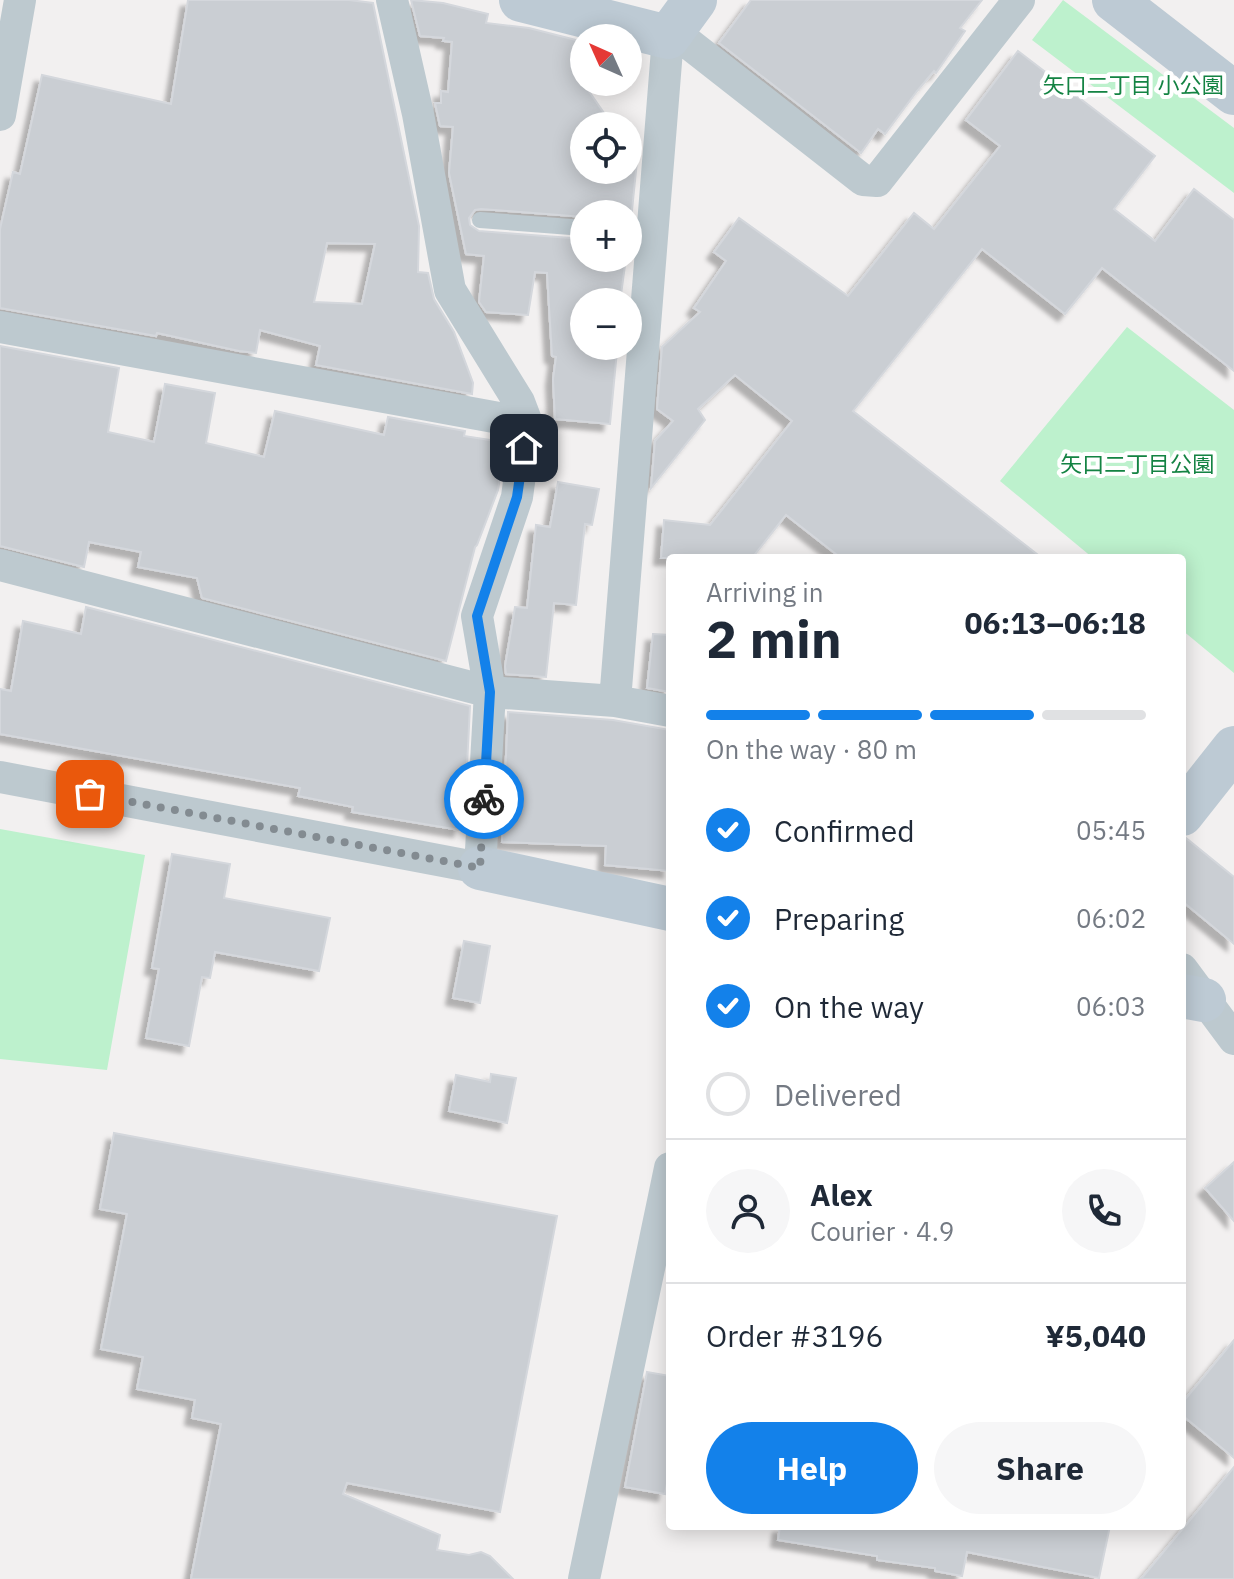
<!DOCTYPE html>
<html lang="en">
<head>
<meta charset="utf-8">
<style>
	:root { --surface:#fff; --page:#f6f6f7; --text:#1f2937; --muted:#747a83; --line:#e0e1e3; --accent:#1381ea }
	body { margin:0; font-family:"IBM Plex Sans","Noto Sans JP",sans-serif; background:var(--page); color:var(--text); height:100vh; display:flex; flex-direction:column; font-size:30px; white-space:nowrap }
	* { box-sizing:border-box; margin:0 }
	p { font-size:26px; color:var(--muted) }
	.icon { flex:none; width:44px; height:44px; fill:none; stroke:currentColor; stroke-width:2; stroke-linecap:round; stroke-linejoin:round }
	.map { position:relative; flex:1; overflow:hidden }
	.side { position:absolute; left:666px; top:554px; width:520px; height:976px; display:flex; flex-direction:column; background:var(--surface); border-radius:8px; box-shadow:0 4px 20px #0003 }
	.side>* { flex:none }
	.needle { width:52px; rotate:315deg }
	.controls { position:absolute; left:570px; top:24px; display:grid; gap:16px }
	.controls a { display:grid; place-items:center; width:72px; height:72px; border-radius:50%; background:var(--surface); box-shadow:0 4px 20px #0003; font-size:40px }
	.pin { position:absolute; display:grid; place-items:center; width:68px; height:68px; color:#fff; margin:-34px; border-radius:16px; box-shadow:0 4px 12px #0006 }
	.courier { position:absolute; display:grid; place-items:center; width:80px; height:80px; margin:-40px; border:6px solid #1381ea; border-radius:50%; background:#fff; color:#222; box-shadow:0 2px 10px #0007 }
	.head em { font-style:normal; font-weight:700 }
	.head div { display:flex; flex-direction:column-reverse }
	.head { display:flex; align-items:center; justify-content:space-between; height:136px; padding:0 40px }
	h1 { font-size:52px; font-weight:700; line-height:60px }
	.bar { display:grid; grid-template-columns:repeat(4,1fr); gap:12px 8px; align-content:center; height:96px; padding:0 40px }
	.bar i { height:10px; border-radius:6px; background:var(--line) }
	.bar .active { background:var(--accent) }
	.bar p { grid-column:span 4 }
	.line { display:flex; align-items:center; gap:20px; padding:0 40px; border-top:2px solid var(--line) }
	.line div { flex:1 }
	.round { display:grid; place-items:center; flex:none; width:84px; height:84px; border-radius:42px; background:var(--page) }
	ol { padding:0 40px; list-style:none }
	li { display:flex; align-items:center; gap:24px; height:88px }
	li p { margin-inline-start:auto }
	li .icon { padding:8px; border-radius:50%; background:var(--accent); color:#fff; stroke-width:4 }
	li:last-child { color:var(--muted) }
	li i { width:44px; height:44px; border:4px solid var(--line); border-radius:50% }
	.cta { display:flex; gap:16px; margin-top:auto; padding:16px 40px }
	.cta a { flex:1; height:92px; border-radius:48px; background:var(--accent); color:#fff; font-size:32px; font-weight:700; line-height:92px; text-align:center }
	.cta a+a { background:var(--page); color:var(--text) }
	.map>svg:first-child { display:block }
	.green { fill:#bdf1cd }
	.building { fill:#caced3; stroke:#d4d7dc; stroke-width:2; fill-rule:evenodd; filter:url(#shadow) }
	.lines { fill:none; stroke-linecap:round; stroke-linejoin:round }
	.lane { stroke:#bdc9cf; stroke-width:16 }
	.street { stroke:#bdc9cf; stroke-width:32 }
	.secondary { stroke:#bdcad4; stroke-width:44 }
	.done { stroke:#838b91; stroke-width:8; stroke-dasharray:0 14.4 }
	.route { stroke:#1381ea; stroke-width:10 }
	.labels { text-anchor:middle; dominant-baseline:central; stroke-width:8; stroke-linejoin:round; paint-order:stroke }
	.park-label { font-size:22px; fill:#148343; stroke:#fff }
</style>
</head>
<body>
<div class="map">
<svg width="1234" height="1579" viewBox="0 0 1234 1579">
	<defs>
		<filter id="shadow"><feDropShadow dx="-7" dy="7" stdDeviation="2" flood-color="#0004"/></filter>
	</defs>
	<rect width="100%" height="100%" fill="#f2f0f0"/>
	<!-- green -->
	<path class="green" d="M1063 0 1234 128V193L1032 40Z
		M1127 327 1234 410V673L1182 630V558H1093L1000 481Z
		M0 829 145 855 107 1070 0 1059Z"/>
	<!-- building -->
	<path class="building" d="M188 0H349L373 3 419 226 418 272 428 273 434 299 454 332 473 383 472 394 316 365 320 346 260 330 256 353 239 351 157 333 156 336 0 308V229L13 172 20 174 42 75 171 104ZM327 243 375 244 362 304 314 302Z
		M411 0 443 3 488 14 486 23 529 28 580 41 575 71 613 126H584V170H628V151H631L630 160 637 161 631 220H628V214H584V217L481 209 475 210 469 218 470 225 479 231 584 239V258H626L620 302H584V346H614L613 351H617L610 424 555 419 553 379 556 357 552 356 547 273 535 272 528 315 486 312 479 302 484 256 466 254 449 173 453 127 440 126 435 103H441V91L448 92 452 42 443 41 444 38 420 36Z
		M751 0H982L960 28 965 31 936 73 934 71 917 91 885 134 878 129 861 153 719 43Z
		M1018 51 1155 156 1114 209 1155 241 1194 189 1234 220V371L1102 268 1065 314 982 249 853 411 1042 558H841L786 515 752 558H661L664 520 710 525 792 421 735 375 698 409 705 420 651 488 655 441 673 421 657 409 662 347 700 312 694 308 726 261 714 252 739 218 848 296 914 213 934 229 1000 146 966 120Z
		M0 346 119 368 108 432 154 442 165 384 215 393 206 443 264 457 275 411 384 435 388 417 465 431 464 436 496 441 503 460 498 490 477 545 475 547 446 661 202 598 197 578 138 567 141 552 89 542 84 567 0 546Z
		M558 482 599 489 592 525 585 524 576 605 554 603 546 677 506 674 505 666 515 607 527 608 536 525 550 527Z
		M86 607 470 706 465 806 460 830 352 812 353 807 298 796 300 788 0 734V689L11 691 23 621 81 634Z
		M653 634 670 635V692L647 688Z
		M508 712 613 720 670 730V871L605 865 606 846 502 842Z
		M1182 838H1186L1234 877V944L1182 901Z
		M172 854 230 864 224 898 330 918 319 971 215 952 210 978 202 977 189 1046 146 1038 159 969 152 968Z
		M464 941 490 946 480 1003 453 998Z
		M491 1074 516 1078 507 1123 449 1111 456 1075 490 1082Z
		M114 1133 557 1216 500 1512 347 1483 343 1494 440 1535 437 1550 469 1555 481 1552 490 1556 513 1579H191L221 1424 192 1418 195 1400 137 1389 143 1357 101 1349 127 1214 100 1209Z
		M1234 1162V1221L1205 1188Z
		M1234 1340V1458L1182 1415V1403Z
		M647 1372 670 1376V1467L665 1494 625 1487Z
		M1234 1467V1579H1141Z
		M780 1526H1110L1099 1578 967 1552 962 1576 935 1571V1568L877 1560V1556L778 1540Z"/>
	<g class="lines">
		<!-- lane -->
		<path class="lane" d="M480 220 584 228
			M628 231 652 233"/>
		<!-- street -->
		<path class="street" d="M0 115 20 0
			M0 327 527 423
			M0 565 490 692 615 701 670 711
			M615 701 668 37 688 43 863 180 877 181 1019 0
			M0 777 480 868 490 692 477 616 517 497 527 423 519 402 450 290 418 114 392 0
			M1182 969 1234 1039
			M584 1579 670 1168"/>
		<!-- secondary -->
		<path class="secondary" d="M521 0 668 37 695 0
			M1114 0 1234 93
			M1182 814 1234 748
			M480 868 670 909
			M1182 996 1204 1000"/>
	</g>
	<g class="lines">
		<!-- done -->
		<path class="done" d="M90 794 480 868 484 799"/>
		<!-- route -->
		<path class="route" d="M484 799 490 692 477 616 517 497 524 448"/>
	</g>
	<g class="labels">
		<!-- park labels -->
		<g class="park-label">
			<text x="1133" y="84">矢口二丁目 小公園</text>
			<text x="1137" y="463">矢口二丁目公園</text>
		</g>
	</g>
</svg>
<div class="controls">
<a><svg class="needle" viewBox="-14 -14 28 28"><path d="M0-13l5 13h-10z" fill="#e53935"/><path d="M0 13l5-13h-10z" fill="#747a83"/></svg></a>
<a><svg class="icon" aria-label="locate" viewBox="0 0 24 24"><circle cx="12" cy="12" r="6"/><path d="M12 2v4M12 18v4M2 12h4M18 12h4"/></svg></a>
<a>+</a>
<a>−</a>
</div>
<div class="pin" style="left:90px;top:794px;background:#ea580c"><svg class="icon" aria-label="bag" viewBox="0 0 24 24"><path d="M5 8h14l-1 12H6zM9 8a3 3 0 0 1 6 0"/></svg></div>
<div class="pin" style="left:524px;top:448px;background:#1f2937"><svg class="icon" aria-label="home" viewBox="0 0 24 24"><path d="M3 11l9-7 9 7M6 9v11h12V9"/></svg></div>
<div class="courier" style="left:484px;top:799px"><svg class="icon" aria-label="bike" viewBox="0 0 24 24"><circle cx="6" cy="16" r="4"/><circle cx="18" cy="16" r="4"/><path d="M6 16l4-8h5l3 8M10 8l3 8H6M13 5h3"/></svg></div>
<section class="side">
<div class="head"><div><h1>2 min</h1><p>Arriving in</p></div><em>06:13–06:18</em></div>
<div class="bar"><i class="active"></i><i class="active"></i><i class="active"></i><i></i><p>On the way · 80 m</p></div>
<ol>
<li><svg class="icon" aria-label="check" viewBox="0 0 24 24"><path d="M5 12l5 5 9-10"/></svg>Confirmed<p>05:45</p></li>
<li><svg class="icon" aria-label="check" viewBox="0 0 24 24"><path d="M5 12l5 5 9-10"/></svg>Preparing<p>06:02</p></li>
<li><svg class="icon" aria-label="check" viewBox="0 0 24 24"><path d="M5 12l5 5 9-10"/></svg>On the way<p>06:03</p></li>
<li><i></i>Delivered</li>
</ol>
<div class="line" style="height:144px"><a class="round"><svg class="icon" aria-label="person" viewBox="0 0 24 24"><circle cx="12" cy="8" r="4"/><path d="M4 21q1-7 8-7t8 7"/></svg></a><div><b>Alex</b><p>Courier · 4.9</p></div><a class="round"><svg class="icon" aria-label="phone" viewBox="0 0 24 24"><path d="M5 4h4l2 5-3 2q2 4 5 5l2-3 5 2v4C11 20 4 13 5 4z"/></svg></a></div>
<div class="line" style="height:104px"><div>Order #3196</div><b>¥5,040</b></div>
<div class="cta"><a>Help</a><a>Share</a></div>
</section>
</div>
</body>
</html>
